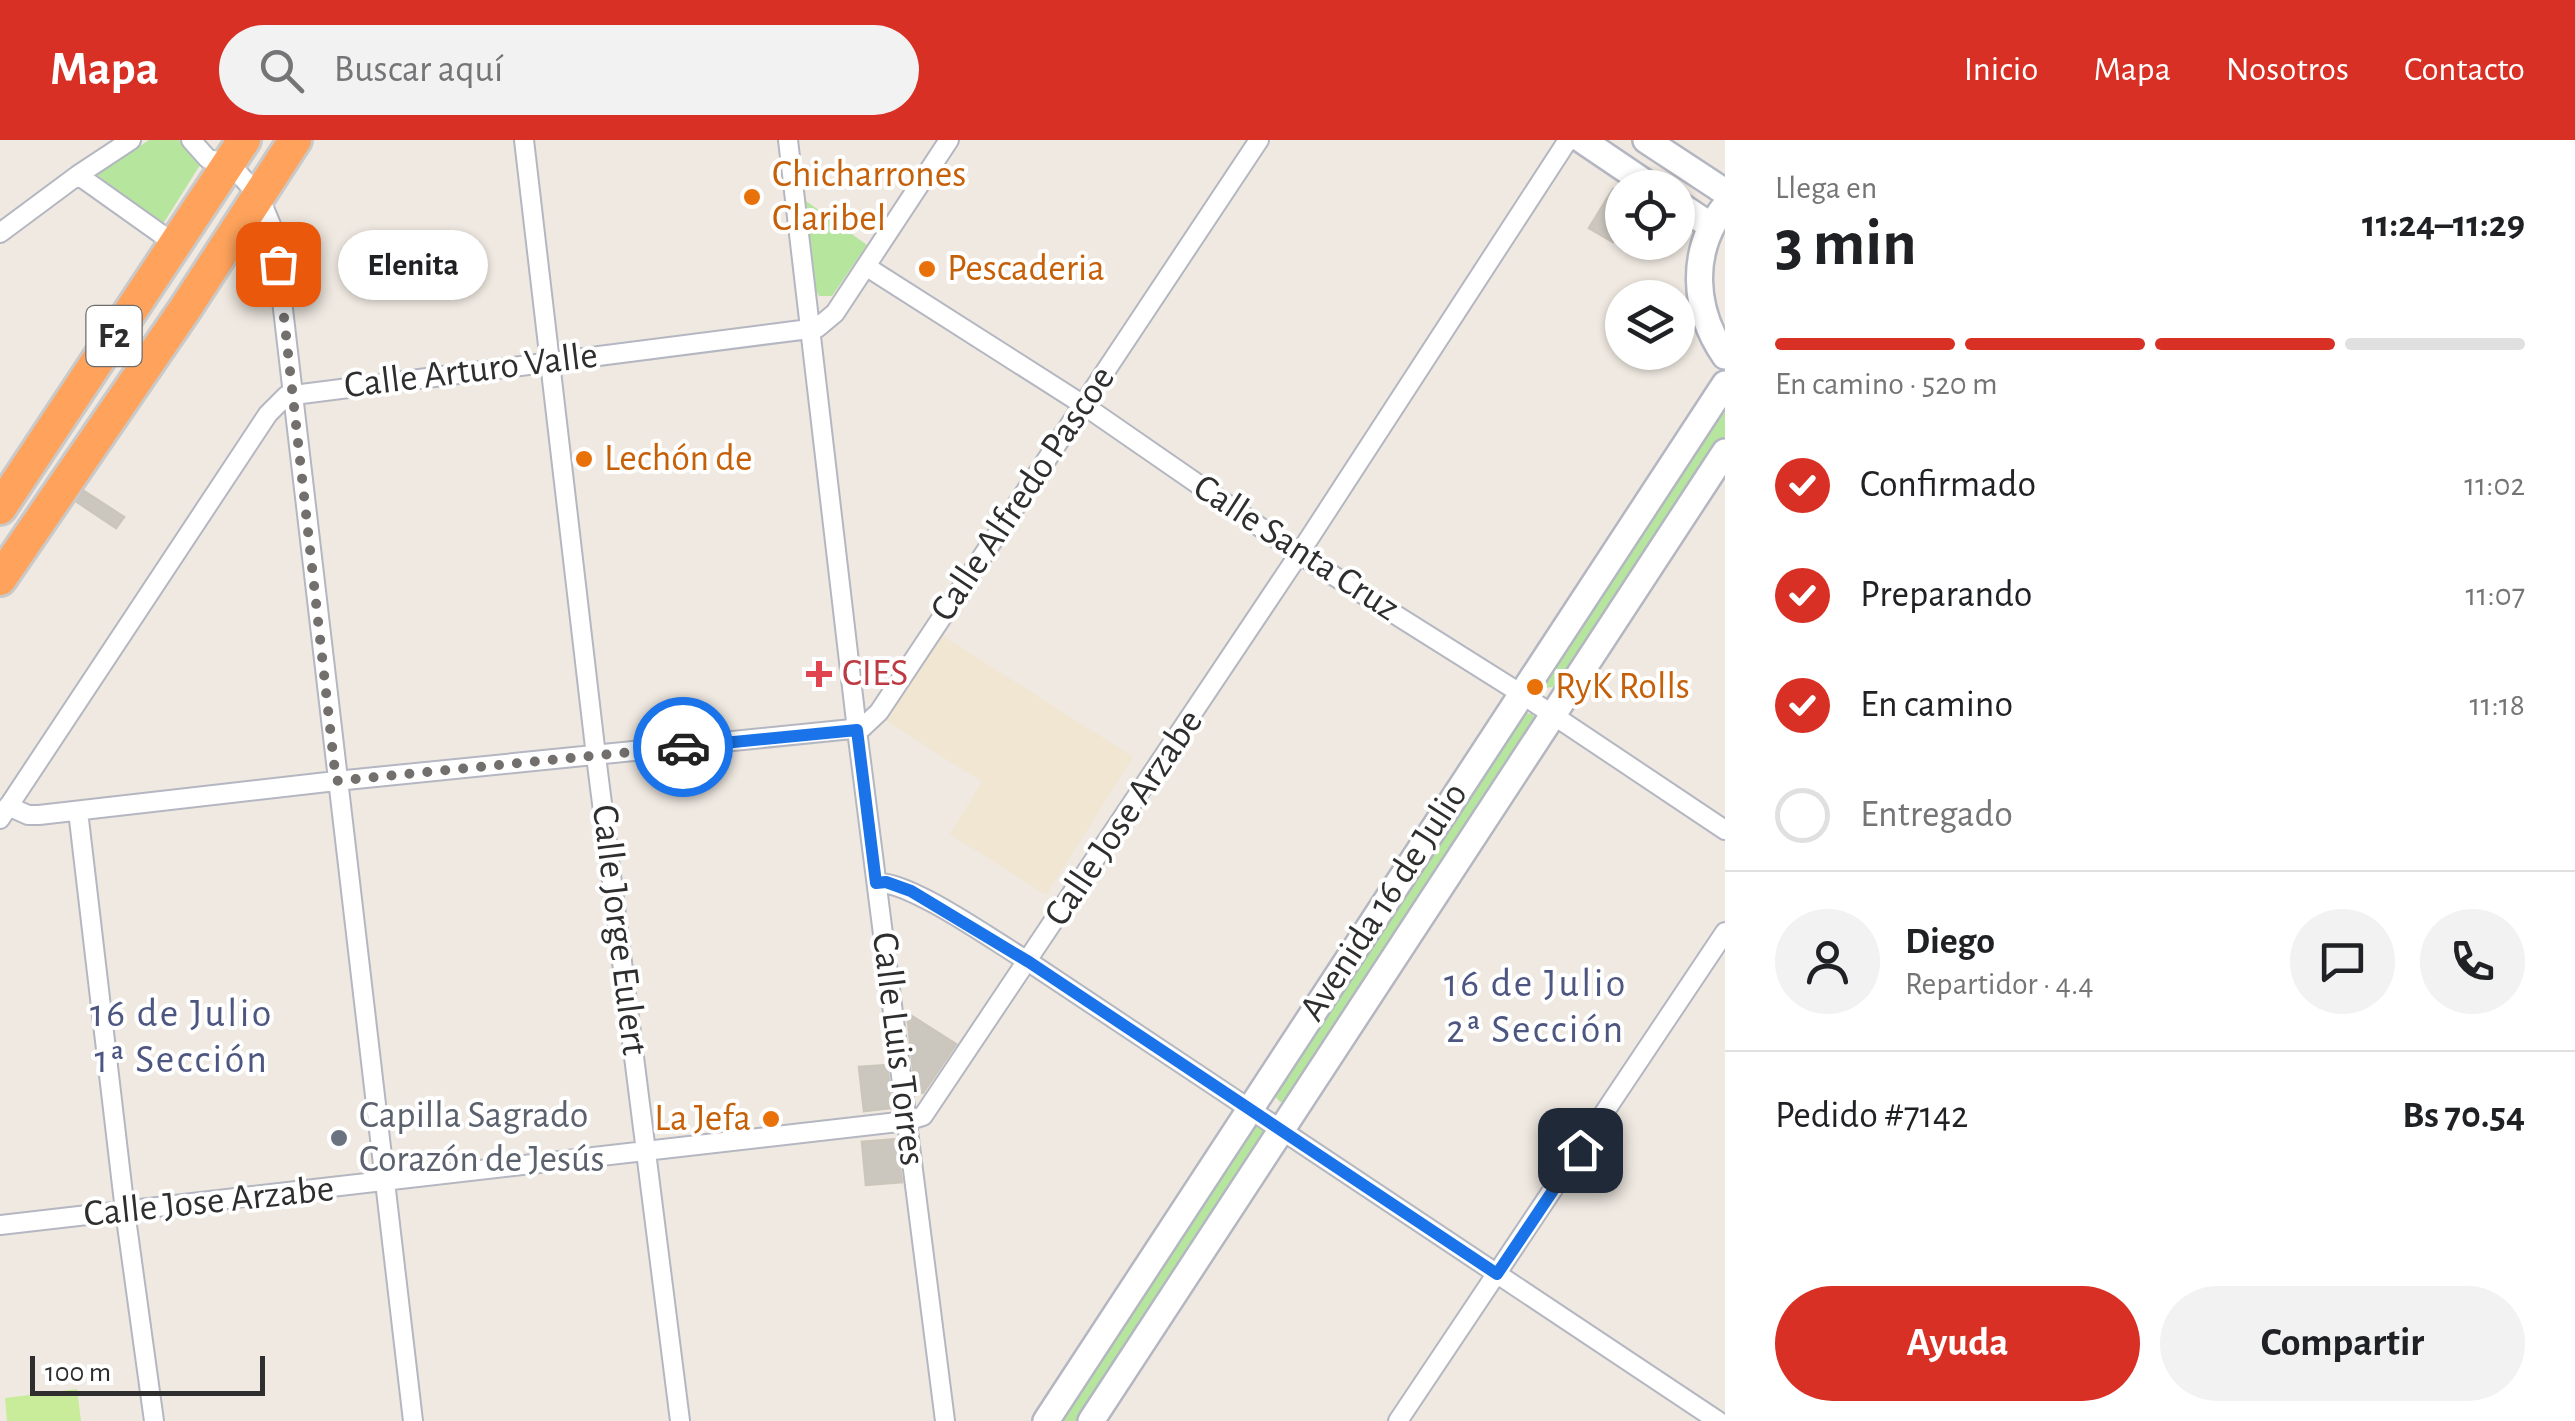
<!DOCTYPE html>
<html lang="es">
<head>
<meta charset="utf-8">
<style>
	:root { --surface:#fff; --page:#f2f2f2; --text:#202124; --muted:#757577; --line:#e0e0e0; --accent:#d93025 }
	body { margin:0; font-family:"Alegreya Sans",sans-serif; background:var(--page); color:var(--text); height:100vh; display:flex; flex-direction:column; font-size:38px; white-space:nowrap }
	* { box-sizing:border-box; margin:0 }
	p { font-size:32px; color:var(--muted) }
	.icon { flex:none; width:55px; height:55px; fill:none; stroke:currentColor; stroke-width:2; stroke-linecap:round; stroke-linejoin:round }
	.map { position:relative; flex:1; overflow:hidden }
	.sheet { display:flex; flex-direction:column; background:var(--surface); width:850px }
	.sheet>* { flex:none }
	.tools { position:absolute; left:1605px; top:30px; display:grid; gap:20px }
	.tools a { display:grid; place-items:center; width:90px; height:90px; border-radius:50%; background:var(--surface); box-shadow:0 2px 8px #0004; font-size:50px }
	.scale { position:absolute; left:30px; bottom:25px; width:235px; box-sizing:border-box; padding-left:10px; border:5px solid #2e2e2e; border-top:0; font-size:28px; line-height:35px; white-space:nowrap; color:#2e2e2e; -webkit-text-stroke:8px #fff; paint-order:stroke }
	.pin { position:absolute; display:grid; place-items:center; width:85px; height:85px; color:#fff; margin:-42px; border-radius:20px; box-shadow:0 5px 15px #0006 }
	.courier { position:absolute; display:grid; place-items:center; width:100px; height:100px; margin:-50px; border:8px solid #1a73e8; border-radius:50%; background:#fff; color:#222; box-shadow:0 2px 12px #0007 }
	.bubble { position:absolute; height:70px; border-radius:35px; background:var(--surface); box-shadow:0 2px 8px #0004; font-size:32px; font-weight:700; line-height:70px; text-align:center }
	.overview em { font-style:normal; font-weight:700 }
	.overview div { display:flex; flex-direction:column-reverse }
	.overview { display:flex; align-items:center; justify-content:space-between; height:170px; padding:0 50px }
	h1 { font-size:65px; font-weight:700; line-height:75px }
	.bar { display:grid; grid-template-columns:repeat(4,1fr); gap:15px 10px; align-content:center; height:120px; padding:0 50px }
	.bar i { height:12px; border-radius:8px; background:var(--line) }
	.bar .active { background:var(--accent) }
	.bar p { grid-column:span 4 }
	.line { display:flex; align-items:center; gap:25px; padding:0 50px; border-top:2px solid var(--line) }
	.line div { flex:1 }
	.round { display:grid; place-items:center; flex:none; width:105px; height:105px; border-radius:52px; background:var(--page) }
	ol { padding:0 50px; list-style:none }
	li { display:flex; align-items:center; gap:30px; height:110px }
	li p { margin-inline-start:auto }
	li .icon { padding:10px; border-radius:50%; background:var(--accent); color:#fff; stroke-width:4 }
	li:last-child { color:var(--muted) }
	li i { width:55px; height:55px; border:5px solid var(--line); border-radius:50% }
	.button { display:flex; gap:20px; margin-top:auto; padding:20px 50px }
	.button a { flex:1; height:115px; border-radius:60px; background:var(--accent); color:#fff; font-size:40px; font-weight:700; line-height:115px; text-align:center }
	.button a+a { background:var(--page); color:var(--text) }
	header { display:flex; align-items:center; gap:60px; box-sizing:border-box; height:140px; padding:0 50px; background:var(--accent); color:#fff }
	header strong { font-size:48px }
	nav { display:flex; gap:55px; margin-inline-start:auto; font-size:35px }
	.search { width:700px; height:90px; background:var(--page); display:flex; align-items:center; gap:25px; box-sizing:border-box; padding:0 35px; border-radius:55px; color:var(--muted); font-size:38px }
	main { display:flex; flex:1; min-height:0 }
	.map>svg:first-child { display:block }
	.education { fill:#f0e6d1 }
	.park { fill:#b6e59e }
	.pitch { fill:#c9ec9a }
	.building { fill:#cbc7bf; stroke:#cbc5ba; stroke-width:2.5 }
	.lines { fill:none; stroke-linecap:round; stroke-linejoin:round }
	.street-casing { stroke:#b4b7c1; stroke-width:22 }
	.secondary-casing { stroke:#b4b7c1; stroke-width:30 }
	.highway-casing { stroke:#c9c9c9; stroke-width:38 }
	.street { stroke:#fff; stroke-width:18 }
	.secondary { stroke:#fff; stroke-width:25 }
	.highway { stroke:#ffa35c; stroke-width:32 }
	.done { stroke:#726f6d; stroke-width:10; stroke-dasharray:0 18 }
	.route { stroke:#1a73e8; stroke-width:12 }
	.food-dot { fill:#e8710a; stroke:#fff; stroke-width:4 }
	.health-dot { fill:#e0444e; stroke:#fff; stroke-width:4 }
	.worship-dot { fill:#6b7280; stroke:#fff; stroke-width:4 }
	.labels { text-anchor:middle; dominant-baseline:central; stroke-width:8; stroke-linejoin:round; paint-order:stroke }
	.shield { fill:#fff; stroke:#6d6d6d; stroke-width:2.5 }
	.shield-label { font-size:35px; font-weight:bold; fill:#2e2e2e }
	.food-label { font-size:38px; fill:#c56008; stroke:#fff; text-anchor:start }
	.street-label { font-size:38px; fill:#2e2e2e; stroke:#fff }
	.health-label { font-size:38px; fill:#be3a42; stroke:#fff; text-anchor:start }
	.worship-label { font-size:38px; fill:#5b616d; stroke:#fff; text-anchor:start }
	.neighbourhood-label { font-size:40px; letter-spacing:2.5px; fill:#4d5680; stroke:#fff }
</style>
</head>
<body>
<header>
<strong>Mapa</strong>
<div class="search"><svg class="icon" aria-label="search" viewBox="0 0 24 24"><circle cx="10" cy="10" r="6"/><path d="M15 15l6 6"/></svg>Buscar aquí</div>
<nav><a>Inicio</a><a>Mapa</a><a>Nosotros</a><a>Contacto</a></nav>
</header>
<main>
<div class="map">
<svg width="1725" height="1281" viewBox="0 0 1725 1281">
	<rect width="100%" height="100%" fill="#efe9e1"/>
	<!-- education -->
	<path class="education" d="M937 492 1133 617 1046 755 950 694 982 642 882 578Z"/>
	<!-- park -->
	<path class="park" d="M149 0H179L200 25 163 84 97 35Z
		M806 61 867 105 832 156H819L815 149Z
		M1725 268V296L1559 546 1546 548 1542 542 1721 269Z
		M1519 572 1532 574 1536 580 1287 962H1280L1273 954Z
		M1256 985 1265 988 1268 995 1084 1281H1052L1247 988Z"/>
	<!-- pitch -->
	<path class="pitch" d="M77 1249 81 1281H7L5 1258Z"/>
	<!-- building -->
	<path class="building" d="M1613 49 1622 55V86L1613 102 1589 88Z
		M84 351 124 377 116 388 77 362Z
		M907 873 956 904 923 953 915 949Z
		M887 925 892 968 864 971 859 927Z
		M896 999 902 1042 866 1045 862 1002Z"/>
	<g class="lines">
		<!-- street casing -->
		<g class="street-casing">
			<path id="street" d="M191 0 208 19 229 23
				M524 0 596 616 680 1281
				M788 0 857 590 945 1281
				M229 23 259 56 274 92 413 1281
				M78 35 175 104
				M0 93 78 35 131 0
				M867 127 1082 264 1299 414 1520 553 1725 690
				M8 666 28 675H39L336 641 862 588 879 572 1259 0
				M78 671 125 1071 154 1281
				M0 679 268 274 286 256 817 188 835 173 949 0
				M877 743C909 740 997 803 1029 822L1718 1281
				M0 1085 907 981 923 976 1299 414 1568 0
				M1398 1281 1725 792"/>
		</g>
		<!-- secondary casing -->
		<g class="secondary-casing">
			<path id="secondary" d="M1582 0 1653 48
				M1646 0 1725 52
				M1678 64 1711 86
				M1725 66C1689 111 1693 170 1725 216
				M1046 1281 1725 244
				M1091 1281 1725 312"/>
		</g>
		<!-- highway casing -->
		<g class="highway-casing">
			<path id="highway" d="M0 368 244 0
				M0 439 185 169 295 0"/>
		</g>
		<!-- street -->
		<use href="#street" class="street"/>
		<!-- secondary -->
		<use href="#secondary" class="secondary"/>
		<!-- highway -->
		<use href="#highway" class="highway"/>
	</g>
	<g class="lines">
		<!-- done -->
		<path class="done" d="M278 124 336 641 683 607"/>
		<!-- route -->
		<path class="route" d="M683 607 857 590 876 743 886 742 911 751 1029 822 1497 1134 1580 1010"/>
	</g>
	<!-- markers -->
	<g class="food-dot">
		<circle cx="752" cy="57" r="10"/>
		<circle cx="927" cy="129" r="10"/>
		<circle cx="584" cy="319" r="10"/>
		<circle cx="1535" cy="547" r="10"/>
		<circle cx="771" cy="979" r="10"/>
	</g>
	<path class="health-dot" d="M814 519h10v10h10v10h-10v10h-10v-10h-10v-10h10z"/>
	<circle class="worship-dot" cx="339" cy="998" r="10"/>
	<g class="labels">
		<!-- shield labels -->
		<rect class="shield" x="86.5" y="166" width="55" height="60" rx="8"/>
		<g class="shield-label">
			<text x="114" y="196">F2</text>
		</g>
		<!-- food labels -->
		<g class="food-label">
			<text x="772" y="35">Chicharrones<tspan x="772" dy="44">Claribel</tspan></text>
			<text x="947" y="129">Pescaderia</text>
			<text x="604" y="319">Lechón de</text>
			<text x="1555" y="547">RyK Rolls</text>
			<text x="751" y="979" text-anchor="end">La Jefa</text>
		</g>
		<!-- street labels -->
		<g class="street-label">
			<text transform="translate(471 231) rotate(-7)">Calle Arturo Valle</text>
			<text transform="translate(1023 354) rotate(-56)">Calle Alfredo Pascoe</text>
			<text transform="translate(1296 408) rotate(33)">Calle Santa Cruz</text>
			<text transform="translate(1124 678) rotate(-56)">Calle Jose Arzabe</text>
			<text transform="translate(1384 762) rotate(-57)">Avenida 16 de Julio</text>
			<text transform="translate(619 790) rotate(83)">Calle Jorge Eulert</text>
			<text transform="translate(898 909) rotate(83)">Calle Luis Torres</text>
			<text transform="translate(209 1062) rotate(-6)">Calle Jose Arzabe</text>
		</g>
		<!-- health labels -->
		<g class="health-label">
			<text x="842" y="534">CIES</text>
		</g>
		<!-- worship labels -->
		<g class="worship-label">
			<text x="359" y="976">Capilla Sagrado<tspan x="359" dy="44">Corazón de Jesús</tspan></text>
		</g>
		<!-- neighbourhood labels -->
		<g class="neighbourhood-label">
			<text x="1536" y="844">16 de Julio<tspan x="1536" dy="46">2ª Sección</tspan></text>
			<text x="182" y="874">16 de Julio<tspan x="182" dy="46">1ª Sección</tspan></text>
		</g>
	</g>
</svg>
<div class="tools">
<a><svg class="icon" aria-label="locate" viewBox="0 0 24 24"><circle cx="12" cy="12" r="6"/><path d="M12 2v4M12 18v4M2 12h4M18 12h4"/></svg></a>
<a><svg class="icon" aria-label="layers" viewBox="0 0 24 24"><path d="M12 4l9 5-9 5-9-5zM3 14l9 5 9-5"/></svg></a>
</div>
<div class="scale">100 m</div>
<div class="pin" style="left:278px;top:124px;background:#ea580c"><svg class="icon" aria-label="bag" viewBox="0 0 24 24"><path d="M5 8h14l-1 12H6zM9 8a3 3 0 0 1 6 0"/></svg></div>
<div class="pin" style="left:1580px;top:1010px;background:#1f2937"><svg class="icon" aria-label="home" viewBox="0 0 24 24"><path d="M3 11l9-7 9 7M6 9v11h12V9"/></svg></div>
<div class="courier" style="left:683px;top:607px"><svg class="icon" aria-label="car" viewBox="0 0 24 24"><path d="M5 17H2v-5l4-1 3-4h7l3 4 3 1v5h-3M9 17h6M6 11h13"/><circle cx="7" cy="17" r="2"/><circle cx="17" cy="17" r="2"/></svg></div>
<div class="bubble" style="left:338px;top:90px;width:150px">Elenita</div>
</div>
<section class="sheet">
<div class="overview"><div><h1>3 min</h1><p>Llega en</p></div><em>11:24–11:29</em></div>
<div class="bar"><i class="active"></i><i class="active"></i><i class="active"></i><i></i><p>En camino · 520 m</p></div>
<ol>
<li><svg class="icon" aria-label="check" viewBox="0 0 24 24"><path d="M5 12l5 5 9-10"/></svg>Confirmado<p>11:02</p></li>
<li><svg class="icon" aria-label="check" viewBox="0 0 24 24"><path d="M5 12l5 5 9-10"/></svg>Preparando<p>11:07</p></li>
<li><svg class="icon" aria-label="check" viewBox="0 0 24 24"><path d="M5 12l5 5 9-10"/></svg>En camino<p>11:18</p></li>
<li><i></i>Entregado</li>
</ol>
<div class="line" style="height:180px"><a class="round"><svg class="icon" aria-label="person" viewBox="0 0 24 24"><circle cx="12" cy="8" r="4"/><path d="M4 21q1-7 8-7t8 7"/></svg></a><div><b>Diego</b><p>Repartidor · 4.4</p></div><a class="round"><svg class="icon" aria-label="chat" viewBox="0 0 24 24"><path d="M4 5h16v11H9l-5 4z"/></svg></a><a class="round"><svg class="icon" aria-label="phone" viewBox="0 0 24 24"><path d="M5 4h4l2 5-3 2q2 4 5 5l2-3 5 2v4C11 20 4 13 5 4z"/></svg></a></div>
<div class="line" style="height:130px"><div>Pedido #7142</div><b>Bs 70.54</b></div>
<div class="button"><a>Ayuda</a><a>Compartir</a></div>
</section>
</main>
</body>
</html>
